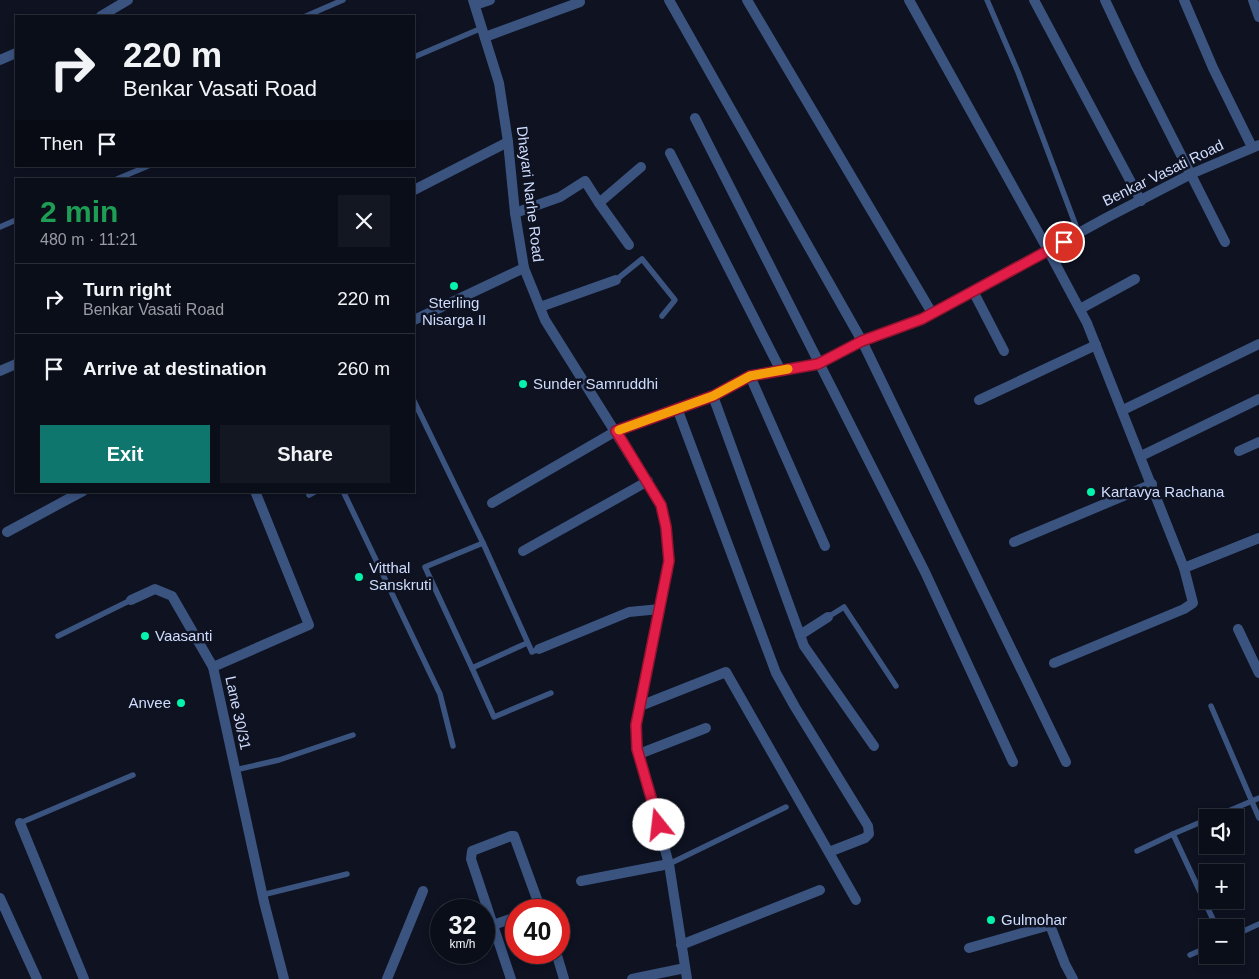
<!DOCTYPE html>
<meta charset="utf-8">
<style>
:root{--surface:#0a0e19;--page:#131722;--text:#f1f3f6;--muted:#999ca2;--line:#2a2e38;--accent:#0f766e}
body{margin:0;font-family:Arial,sans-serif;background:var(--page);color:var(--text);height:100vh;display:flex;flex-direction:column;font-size:19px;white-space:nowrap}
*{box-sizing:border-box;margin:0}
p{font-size:16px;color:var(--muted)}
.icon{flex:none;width:28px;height:28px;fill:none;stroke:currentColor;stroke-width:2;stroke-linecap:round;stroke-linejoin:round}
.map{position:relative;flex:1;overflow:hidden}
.details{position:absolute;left:15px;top:178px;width:400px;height:315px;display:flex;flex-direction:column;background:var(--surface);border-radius:0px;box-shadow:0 2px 8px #0003,0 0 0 1px var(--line)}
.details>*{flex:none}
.guide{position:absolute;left:15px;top:15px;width:400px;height:152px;border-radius:0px;box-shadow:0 2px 8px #0003,0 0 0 1px var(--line);background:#0a0e19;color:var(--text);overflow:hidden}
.controls{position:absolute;left:1199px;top:809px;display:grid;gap:10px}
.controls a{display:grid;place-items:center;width:45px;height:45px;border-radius:0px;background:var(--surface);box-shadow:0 2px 8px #0003,0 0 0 1px var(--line);font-size:25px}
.speed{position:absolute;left:430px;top:899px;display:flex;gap:10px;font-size:25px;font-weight:700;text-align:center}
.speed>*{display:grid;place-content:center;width:65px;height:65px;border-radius:50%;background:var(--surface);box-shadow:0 2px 8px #0003,0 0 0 1px var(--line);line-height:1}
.speed small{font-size:12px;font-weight:400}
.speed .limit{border:8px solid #d22;background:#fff;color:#111}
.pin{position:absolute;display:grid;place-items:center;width:42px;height:42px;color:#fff;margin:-21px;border:2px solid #fff;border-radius:50%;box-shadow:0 1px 5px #0007}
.me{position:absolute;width:55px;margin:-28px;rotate:344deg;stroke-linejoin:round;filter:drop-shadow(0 0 4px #0008)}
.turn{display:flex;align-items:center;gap:18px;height:105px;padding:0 25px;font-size:22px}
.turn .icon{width:65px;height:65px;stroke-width:2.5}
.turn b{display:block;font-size:35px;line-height:42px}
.then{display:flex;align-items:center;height:48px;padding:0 25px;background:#0003;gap:10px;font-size:19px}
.round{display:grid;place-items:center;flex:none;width:52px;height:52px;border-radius:0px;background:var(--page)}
.headline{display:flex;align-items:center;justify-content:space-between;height:85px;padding:0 25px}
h1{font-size:30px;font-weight:700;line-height:38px;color:#1e9e55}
.button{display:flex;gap:10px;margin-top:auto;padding:10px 25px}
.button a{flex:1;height:58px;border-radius:0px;background:var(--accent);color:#fff;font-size:20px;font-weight:700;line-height:58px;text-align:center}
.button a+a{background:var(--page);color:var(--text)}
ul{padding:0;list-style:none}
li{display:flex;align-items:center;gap:15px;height:70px;padding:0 25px;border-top:1px solid var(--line)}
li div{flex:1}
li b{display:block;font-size:19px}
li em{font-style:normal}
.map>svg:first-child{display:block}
</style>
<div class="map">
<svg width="1259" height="979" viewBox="0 0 1259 979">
<rect width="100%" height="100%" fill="#0e1221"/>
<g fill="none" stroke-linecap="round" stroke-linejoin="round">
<g stroke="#3a537f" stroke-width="5.5">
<polyline points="987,0 1018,72 1079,234"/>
<polyline points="306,16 343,0"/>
<polyline points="414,57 482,28"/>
<polyline points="117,179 148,166"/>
<polyline points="0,227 16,220"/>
<polyline points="616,280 642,259 675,300 662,316"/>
<polyline points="414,401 483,543"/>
<polyline points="343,491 440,694 453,746"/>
<polyline points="309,495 316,491"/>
<polyline points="828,617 844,607 896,686"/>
<polyline points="58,636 131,600"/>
<polyline points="527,643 472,668 425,567 483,543 532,652 539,649"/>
<polyline points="472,668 494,717 551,693"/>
<polyline points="1211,706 1259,818"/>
<polyline points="235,770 279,760 353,735"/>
<polyline points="1212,818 1259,798"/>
<polyline points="1208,819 1173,834 1217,928"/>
<polyline points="20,823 133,775"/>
<polyline points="1137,851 1173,834"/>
<polyline points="669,864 786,807"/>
<polyline points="262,895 347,874"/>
<polyline points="1235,935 1259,924"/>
<polyline points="1190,955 1208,947"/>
</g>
<g stroke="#3a537f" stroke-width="10">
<polyline points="669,0 862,341 1066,762"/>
<polyline points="747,0 932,313"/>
<polyline points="909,0 1048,250 1087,323 1184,568 1193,603 1184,609 1054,663"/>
<polyline points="1034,0 1141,201"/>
<polyline points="1105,0 1137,68 1225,242"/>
<polyline points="1184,0 1213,68 1252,147"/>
<polyline points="1253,0 1259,17"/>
<polyline points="475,5 490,0"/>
<polyline points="101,16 128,0"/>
<polyline points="485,37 580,2"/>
<polyline points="0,60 16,53"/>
<polyline points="695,118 925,572 1013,762"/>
<polyline points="670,153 781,371"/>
<polyline points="414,190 508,142"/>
<polyline points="599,203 629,245"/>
<polyline points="515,213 560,197 585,181 599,203 641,167"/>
<polyline points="973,291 1004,351"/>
<polyline points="540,307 616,280"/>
<polyline points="1080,309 1135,279"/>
<polyline points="414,320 524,268"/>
<polyline points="0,371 16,364"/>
<polyline points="750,376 825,546"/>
<polyline points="713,396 804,646 874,746"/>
<polyline points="979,400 1096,345"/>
<polyline points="677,408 776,673 795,707 868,826 869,834 865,838 829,852"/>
<polyline points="1123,410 1259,344"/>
<polyline points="1239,451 1259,442"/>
<polyline points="1141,456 1259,399"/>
<polyline points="255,491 309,625 213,667 264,902 284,979"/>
<polyline points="492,503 616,431"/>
<polyline points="7,532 83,491"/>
<polyline points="1014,542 1152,484"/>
<polyline points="523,551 648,481"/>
<polyline points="1184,568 1259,538"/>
<polyline points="131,600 155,589 172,596 213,667"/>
<polyline points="1238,629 1259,673"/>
<polyline points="800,635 828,617"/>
<polyline points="539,649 629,612 660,609"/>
<polyline points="640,706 726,672 856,900"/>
<polyline points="639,754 706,728"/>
<polyline points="20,823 84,979"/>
<polyline points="581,881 669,864"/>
<polyline points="0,898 37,979"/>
<polyline points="493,925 516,917"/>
<polyline points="681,945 820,890"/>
<polyline points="969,948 1050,925 1065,964 1073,979"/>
<polyline points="556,952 564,979"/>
<polyline points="387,979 423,891"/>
<polyline points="511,979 471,859 472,851 511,836 514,836 541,910"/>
<polyline points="632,979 685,968"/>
</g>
<g stroke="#3a537f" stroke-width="10">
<polyline points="473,0 499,83 508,142 515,213 524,268 545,320 661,505 666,527 669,561 636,725 637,749 669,864 687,979"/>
<polyline points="616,431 713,396 750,376 818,364 862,341 922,319 1106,218 1191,174 1259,145"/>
</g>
</g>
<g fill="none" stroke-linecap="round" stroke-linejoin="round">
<defs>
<polyline id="route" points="659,825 637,749 636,725 669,561 666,527 661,505 616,431 713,396 750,376 818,364 862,341 922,319 1064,242"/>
</defs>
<use href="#route" stroke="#92132f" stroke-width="12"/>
<use href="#route" stroke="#e11d48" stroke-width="9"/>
<polyline stroke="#f59e0b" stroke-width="9" points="619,430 713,396 750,376 788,369"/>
</g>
<g fill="#05f4ab" stroke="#0e1221" stroke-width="2">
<circle cx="454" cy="286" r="5"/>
<circle cx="523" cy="384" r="5"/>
<circle cx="1091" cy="492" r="5"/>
<circle cx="359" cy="577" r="5"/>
<circle cx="145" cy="636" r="5"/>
<circle cx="181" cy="703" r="5"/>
<circle cx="991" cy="920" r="5"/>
</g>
<g text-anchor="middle" stroke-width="5" stroke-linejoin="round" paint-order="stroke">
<g font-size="15" fill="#cfddfe" stroke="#0e1221">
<text transform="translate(1163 173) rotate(-26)" y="5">Benkar Vasati Road</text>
<text transform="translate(530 194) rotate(83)" y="5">Dhayari Narhe Road</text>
<text transform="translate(238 713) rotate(78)" y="5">Lane 30/31</text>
</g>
<g font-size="15" fill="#cfddfe" stroke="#0e1221" text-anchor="start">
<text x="454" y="308" text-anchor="middle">Sterling<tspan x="454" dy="17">Nisarga II</tspan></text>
<text x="533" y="389">Sunder Samruddhi</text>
<text x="1101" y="497">Kartavya Rachana</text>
<text x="369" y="573">Vitthal<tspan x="369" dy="17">Sanskruti</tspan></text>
<text x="155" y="641">Vaasanti</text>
<text x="171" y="708" text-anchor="end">Anvee</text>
<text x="1001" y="925">Gulmohar</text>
</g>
</g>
</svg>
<div class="controls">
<a><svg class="icon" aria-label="sound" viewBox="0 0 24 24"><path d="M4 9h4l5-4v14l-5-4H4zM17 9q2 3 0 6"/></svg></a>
<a>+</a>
<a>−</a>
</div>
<div class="speed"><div>32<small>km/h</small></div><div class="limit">40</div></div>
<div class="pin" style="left:1064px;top:242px;background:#d93025"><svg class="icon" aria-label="arrive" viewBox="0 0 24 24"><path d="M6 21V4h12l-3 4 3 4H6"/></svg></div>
<svg class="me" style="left:659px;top:825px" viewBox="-20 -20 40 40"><circle r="19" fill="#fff"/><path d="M0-13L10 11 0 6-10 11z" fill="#e11d48"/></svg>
<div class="guide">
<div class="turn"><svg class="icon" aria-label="right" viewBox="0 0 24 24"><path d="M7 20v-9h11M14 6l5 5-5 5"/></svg><div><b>220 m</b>Benkar Vasati Road</div></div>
<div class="then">Then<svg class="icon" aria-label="arrive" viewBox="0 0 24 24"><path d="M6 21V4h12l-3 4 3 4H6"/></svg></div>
</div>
<section class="details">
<div class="headline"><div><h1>2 min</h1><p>480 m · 11:21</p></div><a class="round"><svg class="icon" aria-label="close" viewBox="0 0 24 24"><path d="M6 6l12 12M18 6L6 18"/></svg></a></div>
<ul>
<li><svg class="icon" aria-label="right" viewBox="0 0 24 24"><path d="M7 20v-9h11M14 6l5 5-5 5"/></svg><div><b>Turn right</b><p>Benkar Vasati Road</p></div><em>220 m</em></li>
<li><svg class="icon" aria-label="arrive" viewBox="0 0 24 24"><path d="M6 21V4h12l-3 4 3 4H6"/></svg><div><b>Arrive at destination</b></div><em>260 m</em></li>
</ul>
<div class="button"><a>Exit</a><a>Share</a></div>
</section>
</div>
